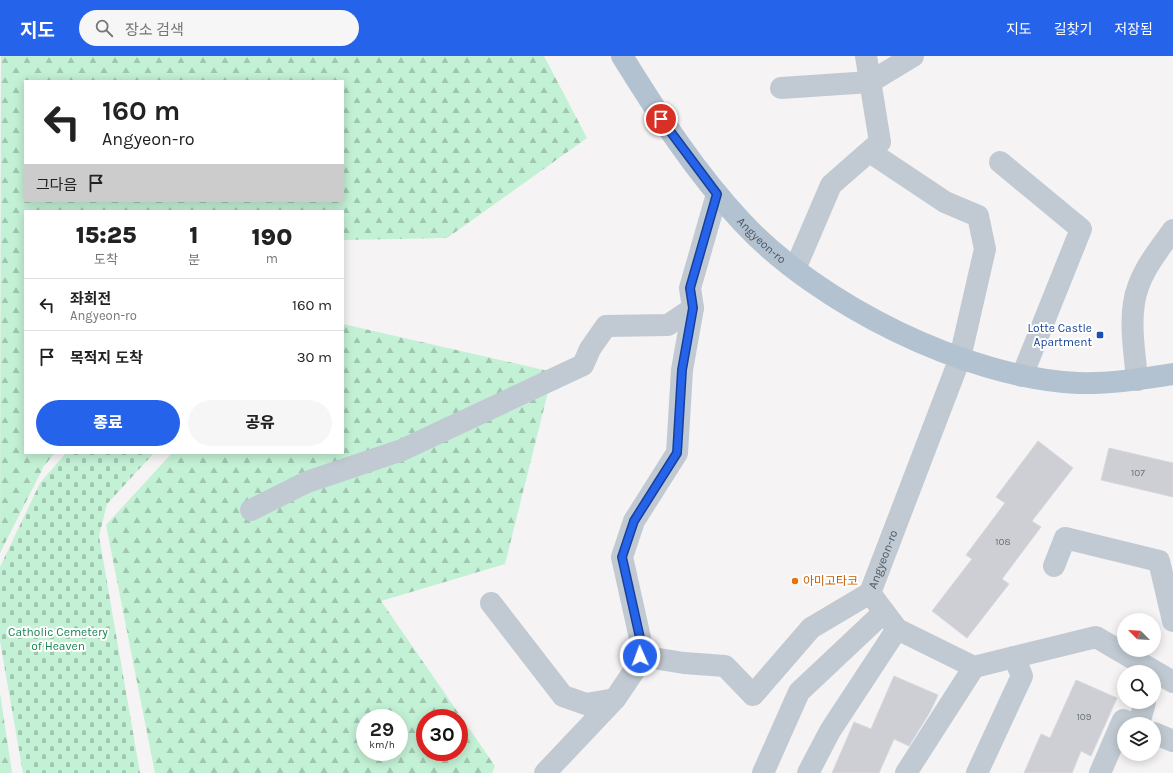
<!DOCTYPE html>
<html lang="ko">
<meta charset="utf-8">
<style>
:root{--surface:#fff;--page:#f6f6f6;--text:#222;--muted:#767676;--line:#e0e0e0;--accent:#2563eb}
body{margin:0;font-family:Karla,"Noto Sans KR",sans-serif;background:var(--page);color:var(--text);height:100vh;display:flex;flex-direction:column;font-size:15px;white-space:nowrap}
*{box-sizing:border-box;margin:0}
p{font-size:13px;color:var(--muted)}
.icon{flex:none;width:22px;height:22px;fill:none;stroke:currentColor;stroke-width:2;stroke-linecap:round;stroke-linejoin:round}
.map{position:relative;flex:1;overflow:hidden}
.panel{position:absolute;left:24px;top:154px;width:320px;height:244px;display:flex;flex-direction:column;background:var(--surface);border-radius:0px;box-shadow:0 2px 10px #0003}
.panel>*{flex:none}
.top-card{position:absolute;left:24px;top:24px;width:320px;height:122px;border-radius:0px;box-shadow:0 2px 10px #0003;background:#fff;color:var(--text);overflow:hidden}
.needle{width:26px;rotate:294deg}
.buttons{position:absolute;left:1117px;top:557px;display:grid;gap:8px}
.buttons a{display:grid;place-items:center;width:44px;height:44px;border-radius:50%;background:var(--surface);box-shadow:0 2px 10px #0003;font-size:20px}
.speed{position:absolute;left:356px;top:653px;display:flex;gap:8px;font-size:20px;font-weight:700;text-align:center}
.speed>*{display:grid;place-content:center;width:52px;height:52px;border-radius:50%;background:var(--surface);box-shadow:0 2px 10px #0003;line-height:1}
.speed small{font-size:10px;font-weight:400}
.speed .limit{border:6px solid #d22;background:#fff;color:#111}
.pin{position:absolute;display:grid;place-items:center;width:34px;height:34px;color:#fff;margin:-17px;border:2px solid #fff;border-radius:50%;box-shadow:0 1px 4px #0007}
.me{position:absolute;width:44px;margin:-22px;rotate:358deg;stroke-linejoin:round;filter:drop-shadow(0 0 3px #0008)}
.turn{display:flex;align-items:center;gap:14px;height:84px;padding:0 12px;font-size:18px}
.turn .icon{width:52px;height:52px;stroke-width:2.5}
.turn b{display:block;font-size:28px;line-height:34px}
.then{display:flex;align-items:center;height:38px;padding:0 12px;background:#0003;gap:8px;font-size:15px}
.eta{display:flex;justify-content:space-evenly;align-items:center;height:68px;text-align:center}
.eta b{font-size:24px;font-weight:800;line-height:28px}
.primary-button{display:flex;gap:8px;margin-top:auto;padding:8px 12px}
.primary-button a{flex:1;height:46px;border-radius:24px;background:var(--accent);color:#fff;font-size:16px;font-weight:800;line-height:46px;text-align:center}
.primary-button a+a{background:var(--page);color:var(--text)}
ul{padding:0;list-style:none}
li{display:flex;align-items:center;gap:12px;height:52px;padding:0 12px;border-top:1px solid var(--line)}
li div{flex:1}
li b{display:block;font-size:15px}
li em{font-style:normal}
header{display:flex;align-items:center;gap:24px;box-sizing:border-box;height:56px;padding:0 20px;background:var(--accent);color:#fff}
header strong{font-size:19px}
nav{display:flex;gap:22px;margin-inline-start:auto;font-size:14px}
.search{width:280px;height:36px;background:var(--page);display:flex;align-items:center;gap:10px;box-sizing:border-box;padding:0 14px;border-radius:22px;color:var(--muted);font-size:15px}
.map>svg:first-child{display:block}
</style>
<header>
<strong>지도</strong>
<div class="search"><svg class="icon" aria-label="search" viewBox="0 0 24 24"><circle cx="10" cy="10" r="6"/><path d="M15 15l6 6"/></svg>장소 검색</div>
<nav><a>지도</a><a>길찾기</a><a>저장됨</a></nav>
</header>
<div class="map">
<svg width="1173" height="717" viewBox="0 0 1173 717">
<defs>
<pattern id="forest-firs" width="22" height="20" patternUnits="userSpaceOnUse"><rect width="22" height="20" fill="#c3f1d5"/><path d="M5 1l3.5 6h-7zM16 11l3.5 6h-7z" fill="#a0c6b0"/></pattern>
<pattern id="cemetery-stones" width="16" height="16" patternUnits="userSpaceOnUse"><rect width="16" height="16" fill="#c3f1d5"/><path d="M2 7V4a2 2 0 0 1 4 0v3zM10 15v-3a2 2 0 0 1 4 0v3z" fill="#a0c6b0"/></pattern>
</defs>
<rect width="100%" height="100%" fill="#f5f3f3"/>
<g fill="url(#forest-firs)" fill-rule="evenodd">
<path d="M1 0H544L587 82 447 182 343 184V155H25V397H55L44 410 0 497ZM25 25H343V145H25Z"/>
<path d="M343 268 553 316 505 508 381 545 495 710 492 717H155L106 469 172 397H343ZM365 662H399V696H365ZM425 662H459V696H425Z"/>
<polygon points="0,637 12,717 0,717"/>
</g>
<polygon fill="url(#cemetery-stones)" points="66,397 154,397 107,448 99,480 140,717 23,717 0,585 0,511 40,427"/>
<g fill="#cdcfd5" stroke="#d7d9de">
<polygon points="1038,385 1073,412 1032,465 1041,471 1002,523 1009,528 967,582 932,555 972,503 966,499 1005,447 996,441"/>
<polygon points="1109,392 1173,407 1173,441 1101,424"/>
<polygon points="894,620 938,639 930,656 909,690 894,683 879,717 832,717 854,666 871,673"/>
<polygon points="1076,624 1117,642 1091,700 1081,695 1072,717 1024,717 1041,678 1050,682"/>
</g>
<g fill="none" stroke-linecap="round" stroke-linejoin="round">
<g stroke="#c1cad2" stroke-width="22">
<polyline points="781,32 870,26 913,0"/>
<polyline points="1000,106 1081,173 1022,320"/>
<polyline points="795,213 831,129 880,86 866,0"/>
<path d="M1137 324C1135 299 1130 272 1134 247 1138 219 1157 196 1173 174"/>
<polyline points="251,454 307,426 402,394 583,309 590,293 606,270 668,269 693,252"/>
<polyline points="1054,510 1065,482 1159,505 1173,565"/>
<polyline points="491,547 563,640 586,648 615,643"/>
<polyline points="884,556 897,573 974,611 1096,581 1173,626"/>
<polyline points="640,600 684,607 725,610 753,639 811,572 870,537"/>
<polyline points="1139,668 1145,646"/>
<polyline points="1154,677 1173,685"/>
<polyline points="545,717 615,643 638,609 642,591 622,501 634,465 677,397 682,314 693,252 690,232 717,138"/>
<path id="s1" d="M763 717 799 636 884 556 870 537 960 302 985 193 978 160 945 146 870 96"/>
<polyline points="808,717 830,675 897,573"/>
<polyline points="906,717 974,611"/>
<polyline points="977,717 1022,620 1014,601"/>
<polyline points="1100,717 1123,664 1134,668"/>
</g>
<path stroke="#b3c2d1" stroke-width="22" id="s2" d="M622 0C658 58 695 116 742 166 818 248 966 322 1078 327 1110 328 1141 323 1173 318"/>
</g>
<g fill="none" stroke-linecap="round" stroke-linejoin="round">
<defs>
<polyline id="route" points="640,600 642,591 622,501 634,465 677,397 682,314 693,252 690,232 717,138 661,63"/>
</defs>
<use href="#route" stroke="#184099" stroke-width="10"/>
<use href="#route" stroke="#2563eb" stroke-width="7"/>
</g>
<rect fill="#1a4fb4" stroke="#fff" stroke-width="1.5" x="1096" y="275" width="8" height="8" rx="2"/>
<circle fill="#e8710a" stroke="#fff" stroke-width="1.5" cx="795" cy="525" r="4"/>
<g text-anchor="middle" stroke-width="4" stroke-linejoin="round" paint-order="stroke">
<g font-size="10" fill="#6b747e">
<text x="1138" y="420">107</text>
<text x="1003" y="489">108</text>
<text x="1084" y="664">109</text>
</g>
<g font-size="12" fill="#4a5661" stroke="#fff">
<text dy="4" stroke="none"><textPath href="#s2" startOffset="232">Angyeon-ro</textPath></text>
<text dy="4" stroke="none"><textPath href="#s1" startOffset="265">Angyeon-ro</textPath></text>
</g>
<g font-size="12" fill="#164399" stroke="#fff" text-anchor="end">
<text x="1092" y="276">Lotte Castle<tspan x="1092" dy="14">Apartment</tspan></text>
</g>
<g font-size="12" fill="#c56008" stroke="#fff" text-anchor="start">
<text x="803" y="529">아미고타코</text>
</g>
<g font-size="12" fill="#17864f" stroke="#fff">
<text x="58" y="580">Catholic Cemetery<tspan x="58" dy="14">of Heaven</tspan></text>
</g>
</g>
</svg>
<div class="buttons">
<a><svg class="needle" viewBox="-14 -14 28 28"><path d="M0-13l5 13h-10z" fill="#e53935"/><path d="M0 13l5-13h-10z" fill="#767676"/></svg></a>
<a><svg class="icon" aria-label="search" viewBox="0 0 24 24"><circle cx="10" cy="10" r="6"/><path d="M15 15l6 6"/></svg></a>
<a><svg class="icon" aria-label="layers" viewBox="0 0 24 24"><path d="M12 4l9 5-9 5-9-5zM3 14l9 5 9-5"/></svg></a>
</div>
<div class="speed"><div>29<small>km/h</small></div><div class="limit">30</div></div>
<div class="pin" style="left:661px;top:63px;background:#d93025"><svg class="icon" aria-label="arrive" viewBox="0 0 24 24"><path d="M6 21V4h12l-3 4 3 4H6"/></svg></div>
<svg class="me" style="left:640px;top:600px" viewBox="-20 -20 40 40"><circle r="17" fill="#2563eb" stroke="#fff" stroke-width="3"/><path d="M0-11L8 9 0 5-8 9z" fill="#fff"/></svg>
<div class="top-card">
<div class="turn"><svg class="icon" aria-label="left" viewBox="0 0 24 24"><path d="M17 20v-9H6M10 6l-5 5 5 5"/></svg><div><b>160 m</b>Angyeon-ro</div></div>
<div class="then">그다음<svg class="icon" aria-label="arrive" viewBox="0 0 24 24"><path d="M6 21V4h12l-3 4 3 4H6"/></svg></div>
</div>
<section class="panel">
<div class="eta">
<div><b>15:25</b><p>도착</p></div>
<div><b>1</b><p>분</p></div>
<div><b>190</b><p>m</p></div>
</div>
<ul>
<li><svg class="icon" aria-label="left" viewBox="0 0 24 24"><path d="M17 20v-9H6M10 6l-5 5 5 5"/></svg><div><b>좌회전</b><p>Angyeon-ro</p></div><em>160 m</em></li>
<li><svg class="icon" aria-label="arrive" viewBox="0 0 24 24"><path d="M6 21V4h12l-3 4 3 4H6"/></svg><div><b>목적지 도착</b></div><em>30 m</em></li>
</ul>
<div class="primary-button"><a>종료</a><a>공유</a></div>
</section>
</div>
